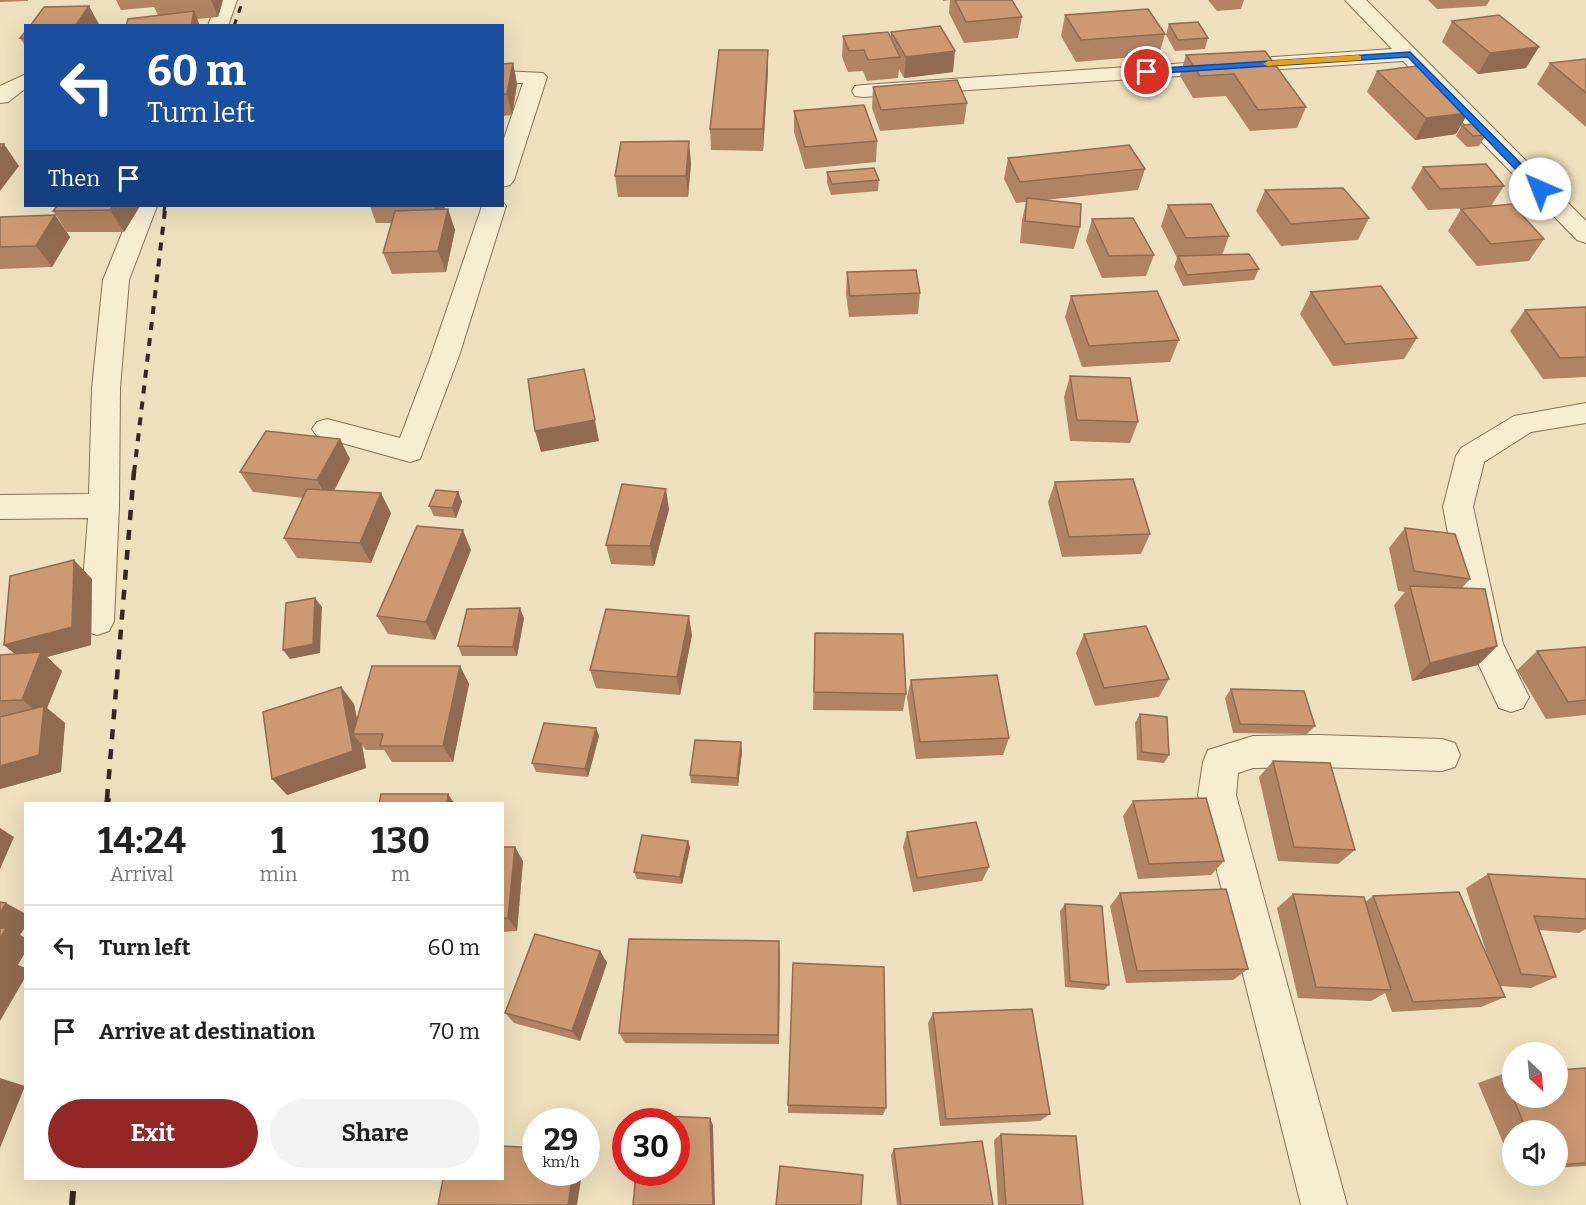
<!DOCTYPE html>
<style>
:root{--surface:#fff;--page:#f2f2f2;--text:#222;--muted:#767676;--line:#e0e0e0;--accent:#952626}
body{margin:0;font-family:Bitter,serif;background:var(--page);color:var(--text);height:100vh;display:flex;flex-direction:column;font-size:22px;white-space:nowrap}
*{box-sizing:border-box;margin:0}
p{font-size:20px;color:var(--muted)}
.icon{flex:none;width:33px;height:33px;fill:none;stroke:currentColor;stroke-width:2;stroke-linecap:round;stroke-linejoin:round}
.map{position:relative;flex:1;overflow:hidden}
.sheet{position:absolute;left:24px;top:802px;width:480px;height:378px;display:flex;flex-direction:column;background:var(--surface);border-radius:0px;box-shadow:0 6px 24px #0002}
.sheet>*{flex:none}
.top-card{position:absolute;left:24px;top:24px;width:480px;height:183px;border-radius:0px;box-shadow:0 6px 24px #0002;background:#1a4fa0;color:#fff;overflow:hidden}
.needle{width:39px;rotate:154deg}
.controls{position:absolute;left:1502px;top:1042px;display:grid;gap:12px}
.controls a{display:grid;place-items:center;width:66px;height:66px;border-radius:50%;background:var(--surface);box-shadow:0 6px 24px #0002;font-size:30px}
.speed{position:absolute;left:522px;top:1108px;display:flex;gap:12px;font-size:30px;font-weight:700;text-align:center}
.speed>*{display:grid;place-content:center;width:78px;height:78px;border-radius:50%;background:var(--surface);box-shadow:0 6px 24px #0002;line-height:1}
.speed small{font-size:15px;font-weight:400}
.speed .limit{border:9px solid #d22;background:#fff;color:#111}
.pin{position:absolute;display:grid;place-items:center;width:51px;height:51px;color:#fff;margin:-26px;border:3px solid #fff;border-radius:50%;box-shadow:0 2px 6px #0007}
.me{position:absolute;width:66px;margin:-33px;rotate:316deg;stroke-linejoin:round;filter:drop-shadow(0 0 4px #0008)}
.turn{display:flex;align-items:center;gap:21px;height:126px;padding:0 24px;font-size:27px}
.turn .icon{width:78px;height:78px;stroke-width:2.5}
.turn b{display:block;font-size:42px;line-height:51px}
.then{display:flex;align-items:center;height:57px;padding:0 24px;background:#0003;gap:12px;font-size:22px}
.eta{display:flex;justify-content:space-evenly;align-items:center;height:102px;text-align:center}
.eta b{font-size:36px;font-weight:700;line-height:42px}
.button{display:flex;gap:12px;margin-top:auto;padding:12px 24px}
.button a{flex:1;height:69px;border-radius:36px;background:var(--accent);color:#fff;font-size:24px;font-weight:700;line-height:69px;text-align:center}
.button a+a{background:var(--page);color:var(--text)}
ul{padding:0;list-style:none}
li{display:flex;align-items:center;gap:18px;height:84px;padding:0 24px;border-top:2px solid var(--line)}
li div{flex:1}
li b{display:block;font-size:22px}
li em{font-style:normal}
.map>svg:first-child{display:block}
</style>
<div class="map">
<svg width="1586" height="1205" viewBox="0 0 1586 1205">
<rect width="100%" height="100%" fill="#eee0bd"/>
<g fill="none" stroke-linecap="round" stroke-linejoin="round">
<defs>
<g id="minor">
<polygon points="217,0 237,0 228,26 208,26"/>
<polygon points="1345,0 1366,0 1586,221 1586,243 1577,240 1403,61 863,97 855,96 852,91 855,86 863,85 1392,49"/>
<polygon points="502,71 543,73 547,77 514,180 510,185 502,187 502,144 523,83 502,83"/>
<polygon points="26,74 26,88 8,102 0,103 0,86"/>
<polygon points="502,201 506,206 459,356 420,459 410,462 317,436 312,429 317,422 327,419 400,438 431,356 482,206 502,206"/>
<polygon points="133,206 157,206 129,280 120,388 119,506 114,621 109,631 97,635 85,631 80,621 88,518 0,519 0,495 89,494 92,388 103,280"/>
<polygon points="1586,403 1586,423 1531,432 1484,462 1473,507 1503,644 1529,697 1523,708 1511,712 1499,708 1469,644 1443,507 1456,456 1461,448 1514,416"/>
<polygon points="1319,735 1442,739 1455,743 1460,755 1455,767 1442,771 1319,767 1253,768 1238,773 1236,795 1347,1205 1301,1205 1198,795 1203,762 1208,750 1253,736"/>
</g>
</defs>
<use href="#minor" stroke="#867056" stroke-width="2"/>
<use href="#minor" fill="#f9edd0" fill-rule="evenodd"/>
<g stroke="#35281b" stroke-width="3" stroke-dasharray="7 7" stroke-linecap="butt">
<polyline points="234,26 243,0"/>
<polyline points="164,211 165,206"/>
</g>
<polyline stroke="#35281b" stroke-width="4" stroke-dasharray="8 8" stroke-linecap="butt" points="134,473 165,210"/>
<polyline stroke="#35281b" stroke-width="4.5" stroke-dasharray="10 10" stroke-linecap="butt" points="107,799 134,471"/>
<g stroke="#35281b" stroke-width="6" stroke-dasharray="14 14" stroke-linecap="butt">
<polyline points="107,804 108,798"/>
<polyline points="72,1205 74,1179"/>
</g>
</g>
<g fill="#b08462">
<polygon points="0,0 28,0 28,1 0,2"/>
<polygon points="116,0 223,0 218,17 197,19 200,26 158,15 154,7 121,10"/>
<polygon points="943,0 1012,0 1022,17 1018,38 964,43 949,13 950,0 943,1"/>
<polygon points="1208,0 1244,0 1241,9 1217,11"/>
<polygon points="1428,0 1490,0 1486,6 1437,9"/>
<polygon points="1065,15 1165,34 1159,55 1076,62 1061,36"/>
<polygon points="1452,21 1526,68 1478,74 1442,42"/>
<polygon points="1169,24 1208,38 1205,49 1175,51 1166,35"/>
<polygon points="26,31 26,47 20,38"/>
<polygon points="891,32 953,72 904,78 899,69 898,78 867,81 863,71 848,72 842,57 843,36 891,37"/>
<polygon points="768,50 768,71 763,151 711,150 710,129"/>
<polygon points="1265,51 1306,107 1297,128 1250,131 1226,96 1193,98 1180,76 1186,55"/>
<polygon points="1586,59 1586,127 1537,84 1550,63"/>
<polygon points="513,63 517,84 512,115 502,116 502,64"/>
<polygon points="1377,71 1468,113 1456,134 1415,140 1367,92"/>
<polygon points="873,87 967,103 964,124 880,131 872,108"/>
<polygon points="794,111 877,141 876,162 805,169 794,132"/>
<polygon points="1462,125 1486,135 1479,146 1467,147 1456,136"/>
<polygon points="1008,158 1145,169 1138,190 1045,200 1080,227 1074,249 1020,243 1022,220 1026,202 1016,203 1004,179"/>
<polygon points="691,163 688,197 618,197 615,176"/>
<polygon points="1423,167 1504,186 1491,206 1544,239 1529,261 1477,266 1448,231 1461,209 1467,208 1428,210 1411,188"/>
<polygon points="827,172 879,180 878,191 831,195 827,183"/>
<polygon points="1265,190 1369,218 1358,240 1281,246 1256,211"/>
<polygon points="1168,205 1229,236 1222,255 1259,269 1254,280 1183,286 1174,267 1177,258 1161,226"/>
<polygon points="57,206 140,206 124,232 67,232 53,211"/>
<polygon points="370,206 445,206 444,209 448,209 455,230 446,272 392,274 383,253 392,223 376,223"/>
<polygon points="55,215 70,237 52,267 0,269 0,217"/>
<polygon points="1092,219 1154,255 1146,276 1102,278 1086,241"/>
<polygon points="847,272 920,293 918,314 849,317 846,294"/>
<polygon points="1311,292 1417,338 1404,359 1333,366 1300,314"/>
<polygon points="1071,296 1179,340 1170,362 1082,367 1065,317"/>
<polygon points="1586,307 1586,377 1543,379 1510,331 1525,310"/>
<polygon points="1070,376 1138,422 1130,443 1070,441 1064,397"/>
<polygon points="350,459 334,490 391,513 371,563 297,558 284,538 303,498 253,492 240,472"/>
<polygon points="1055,482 1150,534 1141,554 1062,557 1048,502"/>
<polygon points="458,492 462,502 456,518 434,516 429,506"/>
<polygon points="669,509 654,566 611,564 606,545"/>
<polygon points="1405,528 1470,579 1462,588 1497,646 1478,665 1412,681 1394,605 1405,592 1398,591 1389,548"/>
<polygon points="471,550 435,640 388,634 377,616"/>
<polygon points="92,579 91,645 47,657 62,671 47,708 65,723 61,772 0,789 0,655 15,654 4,645"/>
<polygon points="524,618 517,656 462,656 458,646"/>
<polygon points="815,633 906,694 903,711 813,710"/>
<polygon points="1084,634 1169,679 1159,697 1095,706 1076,653"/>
<polygon points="692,635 680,695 596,688 590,670"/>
<polygon points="1586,647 1586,715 1546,719 1517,670 1537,651"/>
<polygon points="460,666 469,684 453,762 392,762 384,750 366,750 362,745 366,768 287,795 341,687 354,704 357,720"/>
<polygon points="911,680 1009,738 1003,755 916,759 907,697"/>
<polygon points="1231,689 1315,726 1307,734 1233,733 1225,698"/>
<polygon points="1140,714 1169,755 1164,763 1137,760 1135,723"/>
<polygon points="596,728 599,736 588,777 536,772 532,763"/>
<polygon points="741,742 742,751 738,786 691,783 690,775"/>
<polygon points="1273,761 1355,850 1338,864 1278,861 1259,777"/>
<polygon points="1133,801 1224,861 1211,875 1138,879 1123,816"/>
<polygon points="907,832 989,867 982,881 913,892 903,847"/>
<polygon points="688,841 690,848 682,884 637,879 634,872"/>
<polygon points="502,847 523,861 517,931 502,932"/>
<polygon points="1488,874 1586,879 1586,929 1579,933 1539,930 1556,977 1531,988 1500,986 1505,997 1481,1007 1392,1012 1385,993 1371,1001 1298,998 1277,908 1293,894 1365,902 1373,896 1489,961 1466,888"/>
<polygon points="1120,893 1248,969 1233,980 1126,983 1110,906"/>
<polygon points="1065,904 1109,985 1104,990 1065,987 1060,911"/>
<polygon points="600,951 607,963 580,1041 514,1023 505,1013"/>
<polygon points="780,953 779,1044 625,1043 619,1033"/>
<polygon points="933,1013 1050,1114 1040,1121 940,1126 928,1023"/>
<polygon points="1586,1068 1586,1166 1557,1168 1557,1131 1512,1131 1512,1164 1478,1083 1503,1074 1512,1073 1512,1098 1557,1098"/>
<polygon points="788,1105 886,1108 883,1115 788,1113"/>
<polygon points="1001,1134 1083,1205 998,1205 994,1140"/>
<polygon points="894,1149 993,1205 897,1205 891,1155"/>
</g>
<g fill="#906b50">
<polygon points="211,0 223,0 218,17"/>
<polygon points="89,6 100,26 75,26"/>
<polygon points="194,11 200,26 191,26"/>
<polygon points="1539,47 1526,68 1478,74 1490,53"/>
<polygon points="768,50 768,71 763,151 763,129"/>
<polygon points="955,51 953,72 904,78 906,57"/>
<polygon points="513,63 517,84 512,115 507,94"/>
<polygon points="1468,113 1456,134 1415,140 1426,118"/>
<polygon points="689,141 691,163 688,197 686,176"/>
<polygon points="4,144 19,166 0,191 0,150"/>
<polygon points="113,206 140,206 124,232 110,210"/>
<polygon points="434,206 445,206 440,223"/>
<polygon points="448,209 455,230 446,272 438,251"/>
<polygon points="55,215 70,237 52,267 36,246"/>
<polygon points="589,390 599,441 541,452 535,431"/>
<polygon points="340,439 350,459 329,501 317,480"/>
<polygon points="666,489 669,509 654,566 650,546"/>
<polygon points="458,492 462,502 456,518 452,508"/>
<polygon points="381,493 391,513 371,563 360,543"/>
<polygon points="463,530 471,550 435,640 426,622"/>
<polygon points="74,560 92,579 91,645 47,657 62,671 47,708 65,723 61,772 0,789 0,766 43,716 22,700 26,663 4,645"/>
<polygon points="315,598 322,607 320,653 290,659 283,650"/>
<polygon points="520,608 524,618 517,656 513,647"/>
<polygon points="689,616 692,635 680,695 677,677"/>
<polygon points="1497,646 1478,665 1412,681 1430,663"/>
<polygon points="460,666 469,684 453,762 443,746"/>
<polygon points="341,687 354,704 360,734 353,734 362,745 366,768 287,795 272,779"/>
<polygon points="596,728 599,736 588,777 585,769"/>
<polygon points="741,742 742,751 738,786 737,778"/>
<polygon points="448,794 455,804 447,804"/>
<polygon points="0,828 14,837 0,869"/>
<polygon points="688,841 690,848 682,884 680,877"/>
<polygon points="515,847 523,861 517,931 508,918"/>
<polygon points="6,903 26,914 26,926 20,935 26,938 26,951 18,965 26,968 26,976 0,1021 0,913"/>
<polygon points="779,941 780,953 779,1044 778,1035"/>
<polygon points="600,951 607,963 580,1041 572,1031"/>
<polygon points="0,1078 25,1086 0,1148"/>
<polygon points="710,1118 713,1125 715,1205 713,1205"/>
<polygon points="573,1173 582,1173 577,1205 568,1205"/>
</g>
<g fill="#cd9972" stroke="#906b50" stroke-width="1.5">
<polygon points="955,0 1012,0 1022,17 966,22"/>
<polygon points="89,6 75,26 30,26 44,7"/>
<polygon points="1148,9 1165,34 1081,40 1065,15"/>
<polygon points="194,11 191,26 126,26 128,19"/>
<polygon points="1499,15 1539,47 1490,53 1452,21"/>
<polygon points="1198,22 1208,38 1178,40 1169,24"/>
<polygon points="940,26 955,51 906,57 891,32"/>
<polygon points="26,31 26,38 20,38"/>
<polygon points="888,32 900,57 868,60 864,50 849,51 843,36"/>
<polygon points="719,50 768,50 763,129 710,129"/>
<polygon points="1265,51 1306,107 1258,110 1234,74 1200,76 1186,55"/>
<polygon points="1586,59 1586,93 1550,63"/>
<polygon points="513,63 507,94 502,94 502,64"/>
<polygon points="1417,66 1468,113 1426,118 1377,71"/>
<polygon points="957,80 967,103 881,110 873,87"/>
<polygon points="864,105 877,141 805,147 794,111"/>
<polygon points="1475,124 1486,135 1473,136 1462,125"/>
<polygon points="689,141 686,176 615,176 621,142"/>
<polygon points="0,144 4,144 0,150"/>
<polygon points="1129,145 1145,169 1020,182 1008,158"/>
<polygon points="1486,164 1504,186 1440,189 1423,167"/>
<polygon points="874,168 879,180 832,184 827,172"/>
<polygon points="1343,188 1369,218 1291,224 1265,190"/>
<polygon points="1027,198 1081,204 1080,227 1025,221"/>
<polygon points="1211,204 1229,236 1186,238 1168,205"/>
<polygon points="1512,204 1544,239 1491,244 1461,209"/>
<polygon points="57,206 113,206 110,210 53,211"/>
<polygon points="448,209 438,251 383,253 395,211"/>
<polygon points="55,215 36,246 0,247 0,217"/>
<polygon points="1133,218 1154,255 1109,256 1092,219"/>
<polygon points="1249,254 1259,269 1187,275 1178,256"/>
<polygon points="916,270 920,293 850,296 847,272"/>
<polygon points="1381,286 1417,338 1345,344 1311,292"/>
<polygon points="1157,291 1179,340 1089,346 1071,296"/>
<polygon points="1586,307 1586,357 1560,358 1525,310"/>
<polygon points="584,369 595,420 535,431 528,379"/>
<polygon points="1070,376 1130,378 1138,422 1077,420"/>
<polygon points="266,431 340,439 317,480 240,472"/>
<polygon points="1133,479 1150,534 1069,537 1055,482"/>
<polygon points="622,484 666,489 650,546 606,545"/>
<polygon points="307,489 381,493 360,543 284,538"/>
<polygon points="436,490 458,492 452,508 429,506"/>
<polygon points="417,526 463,530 426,622 377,616"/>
<polygon points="1405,528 1455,534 1470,579 1414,571"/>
<polygon points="74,560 72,627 4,645 10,576"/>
<polygon points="1410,586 1485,589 1497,646 1430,663"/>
<polygon points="315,598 313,644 283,650 286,603"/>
<polygon points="520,608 513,647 458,646 467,609"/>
<polygon points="606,609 689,616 677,677 590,670"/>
<polygon points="1146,626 1169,679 1104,688 1084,634"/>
<polygon points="815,633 903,634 906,694 814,692"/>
<polygon points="1586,647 1586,700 1568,702 1537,651"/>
<polygon points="41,652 22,700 0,701 0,655"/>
<polygon points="372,666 460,666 443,746 380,746 383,734 353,734"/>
<polygon points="997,675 1009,738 920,742 911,680"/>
<polygon points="341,687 353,751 272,779 263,712"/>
<polygon points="1231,689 1304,691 1315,726 1240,724"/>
<polygon points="44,706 39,755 0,766 0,717"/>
<polygon points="1140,714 1167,717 1169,755 1142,752"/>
<polygon points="544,723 596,728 585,769 532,763"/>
<polygon points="695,740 741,742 737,778 690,775"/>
<polygon points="1273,761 1330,763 1355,850 1294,847"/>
<polygon points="381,794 448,794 447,804 379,804"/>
<polygon points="1206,798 1224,861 1149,864 1133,801"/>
<polygon points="976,822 989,867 917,878 907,832"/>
<polygon points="642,835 688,841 680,877 634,872"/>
<polygon points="502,847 515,847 508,918 502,918"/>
<polygon points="1488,874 1586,879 1586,919 1534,916 1556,977 1521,974"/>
<polygon points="1226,889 1248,969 1137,971 1120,893"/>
<polygon points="1459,892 1505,997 1413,1002 1373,896"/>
<polygon points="1293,894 1364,897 1391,990 1316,987"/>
<polygon points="0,902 6,903 0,913"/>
<polygon points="1065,904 1102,906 1109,985 1070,981"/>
<polygon points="0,928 6,928 0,939"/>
<polygon points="535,934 600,951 572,1031 505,1013"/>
<polygon points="629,939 779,941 778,1035 619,1033"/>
<polygon points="793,963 884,967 886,1108 788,1105"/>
<polygon points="1032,1009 1050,1114 946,1119 933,1013"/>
<polygon points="1586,1068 1586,1163 1557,1165 1557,1131 1527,1131 1513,1098 1557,1098 1557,1070"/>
<polygon points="1512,1073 1512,1095 1503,1074"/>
<polygon points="641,1115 710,1118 713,1205 633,1205 636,1173 676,1173 676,1122 640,1122"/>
<polygon points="1001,1134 1076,1136 1083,1205 1006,1205"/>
<polygon points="982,1141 993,1205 901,1205 894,1149"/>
<polygon points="502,1146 536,1148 536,1173 573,1173 568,1205 438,1205 443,1179 502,1179"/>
<polygon points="780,1166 863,1175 861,1205 776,1205"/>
</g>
<polygon fill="#1a73e8" stroke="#114b97" stroke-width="1.5" points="1410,52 1544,187 1544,192 1537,192 1408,57 1147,74 1142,72 1147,69"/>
<polygon fill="#f59e0b" points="1358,55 1361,56 1361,60 1268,66 1263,64 1268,61"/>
</svg>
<div class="controls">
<a><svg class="needle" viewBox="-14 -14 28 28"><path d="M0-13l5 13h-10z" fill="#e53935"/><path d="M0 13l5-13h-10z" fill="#767676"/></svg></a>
<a><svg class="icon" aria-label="sound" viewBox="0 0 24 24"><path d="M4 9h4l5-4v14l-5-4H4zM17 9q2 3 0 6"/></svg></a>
</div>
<div class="speed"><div>29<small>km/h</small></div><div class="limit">30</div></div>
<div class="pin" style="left:1147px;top:72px;background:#d93025"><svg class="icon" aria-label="arrive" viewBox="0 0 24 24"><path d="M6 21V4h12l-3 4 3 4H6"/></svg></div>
<svg class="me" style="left:1540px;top:189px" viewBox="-20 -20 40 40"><circle r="19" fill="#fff"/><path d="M0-13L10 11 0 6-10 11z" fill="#1a73e8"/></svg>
<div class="top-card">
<div class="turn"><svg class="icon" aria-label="left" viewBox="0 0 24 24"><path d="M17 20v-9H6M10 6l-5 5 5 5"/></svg><div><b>60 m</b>Turn left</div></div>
<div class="then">Then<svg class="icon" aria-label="arrive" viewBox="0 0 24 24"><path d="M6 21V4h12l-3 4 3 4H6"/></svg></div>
</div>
<section class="sheet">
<div class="eta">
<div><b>14:24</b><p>Arrival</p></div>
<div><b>1</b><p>min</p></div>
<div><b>130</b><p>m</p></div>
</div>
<ul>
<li><svg class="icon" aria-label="left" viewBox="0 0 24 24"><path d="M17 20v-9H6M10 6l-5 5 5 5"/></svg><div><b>Turn left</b></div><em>60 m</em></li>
<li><svg class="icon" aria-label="arrive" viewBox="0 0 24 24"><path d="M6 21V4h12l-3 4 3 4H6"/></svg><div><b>Arrive at destination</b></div><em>70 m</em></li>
</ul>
<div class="button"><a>Exit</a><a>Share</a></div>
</section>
</div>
